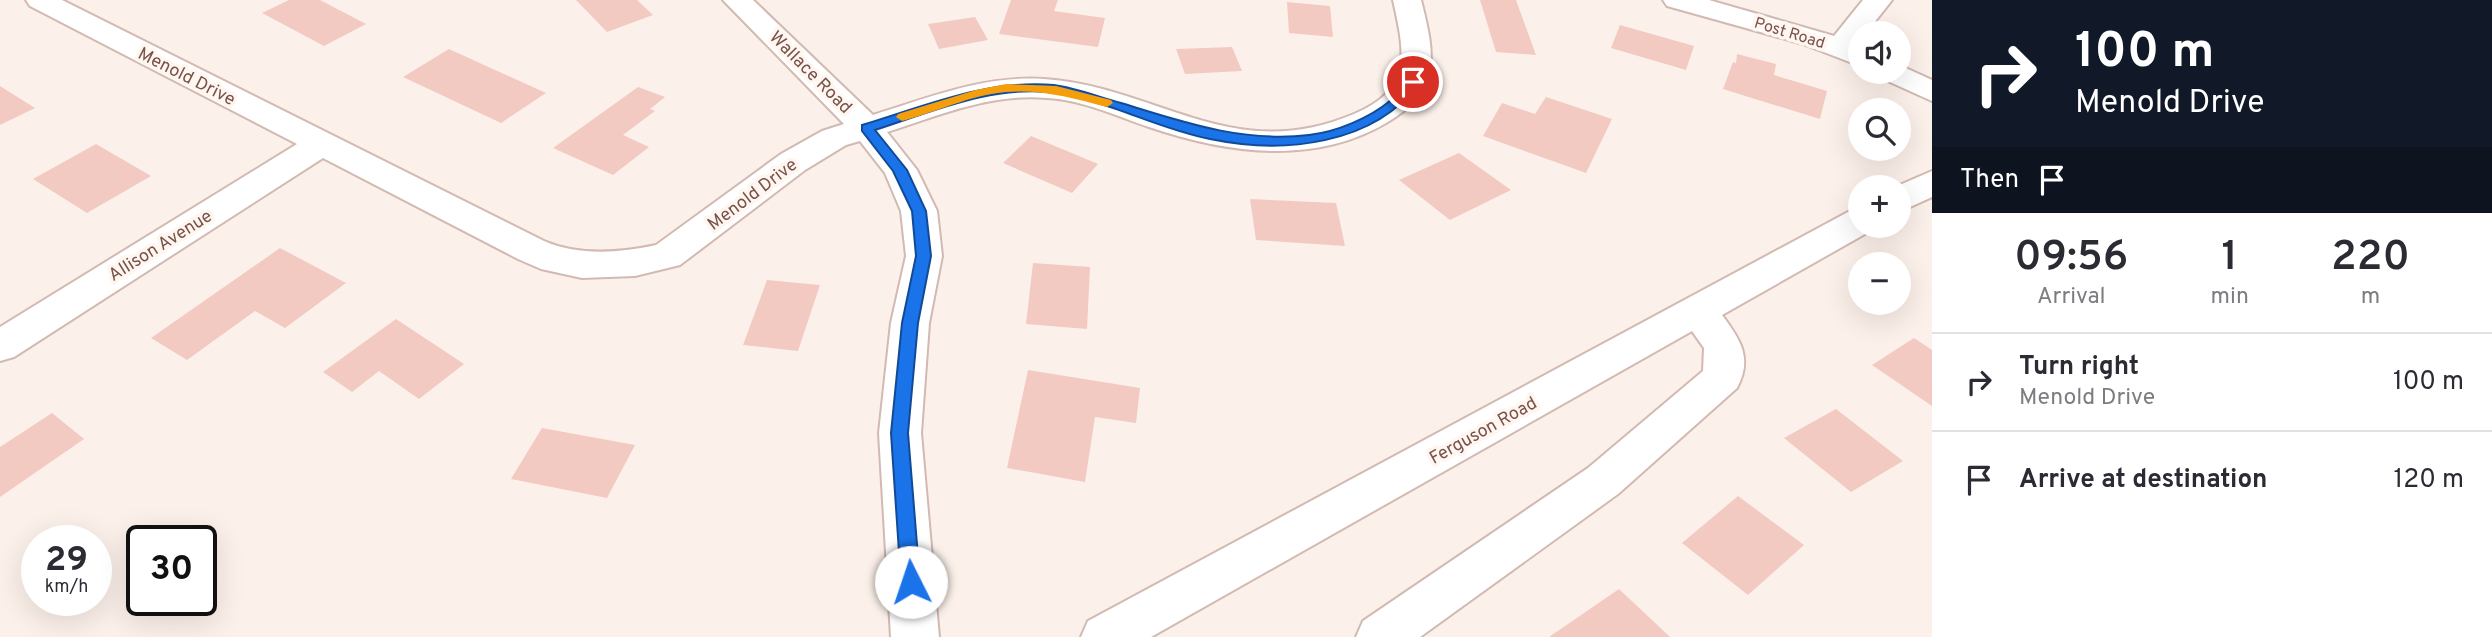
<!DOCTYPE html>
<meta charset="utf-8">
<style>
:root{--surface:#fff;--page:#f2f2f3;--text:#2b2b33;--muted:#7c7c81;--line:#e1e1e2}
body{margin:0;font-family:Overpass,sans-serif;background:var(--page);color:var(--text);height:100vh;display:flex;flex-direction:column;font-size:26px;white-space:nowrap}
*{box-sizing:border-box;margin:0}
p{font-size:23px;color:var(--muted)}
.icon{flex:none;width:38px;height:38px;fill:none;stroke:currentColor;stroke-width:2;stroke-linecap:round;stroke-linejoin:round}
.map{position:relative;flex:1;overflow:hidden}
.panel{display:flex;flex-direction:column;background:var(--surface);width:560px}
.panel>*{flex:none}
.guide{background:#111827;color:#fff;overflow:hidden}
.fabs{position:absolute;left:1848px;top:21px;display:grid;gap:14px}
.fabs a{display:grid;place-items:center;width:63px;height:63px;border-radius:50%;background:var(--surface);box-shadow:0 7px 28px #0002;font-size:35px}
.speed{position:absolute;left:21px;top:525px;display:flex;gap:14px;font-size:35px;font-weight:700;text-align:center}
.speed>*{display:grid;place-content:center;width:91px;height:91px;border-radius:50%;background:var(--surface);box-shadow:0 7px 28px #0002;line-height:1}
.speed small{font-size:18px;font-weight:400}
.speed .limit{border:4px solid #111;border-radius:10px;background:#fff;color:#111}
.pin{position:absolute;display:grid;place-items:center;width:60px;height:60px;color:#fff;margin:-30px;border:4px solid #fff;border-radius:50%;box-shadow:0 2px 7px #0007}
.me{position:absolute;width:77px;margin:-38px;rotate:356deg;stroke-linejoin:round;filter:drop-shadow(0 0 5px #0008)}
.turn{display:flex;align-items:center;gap:24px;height:147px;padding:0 28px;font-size:32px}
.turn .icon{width:91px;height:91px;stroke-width:2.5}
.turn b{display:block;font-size:49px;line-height:60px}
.then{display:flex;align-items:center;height:66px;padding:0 28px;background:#0003;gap:14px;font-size:26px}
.eta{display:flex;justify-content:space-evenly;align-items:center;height:119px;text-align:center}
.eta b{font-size:42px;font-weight:600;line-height:49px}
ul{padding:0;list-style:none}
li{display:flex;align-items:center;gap:21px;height:98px;padding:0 28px;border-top:2px solid var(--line)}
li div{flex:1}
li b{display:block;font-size:26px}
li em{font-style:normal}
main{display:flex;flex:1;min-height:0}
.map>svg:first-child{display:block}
</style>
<main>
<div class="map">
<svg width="1932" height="637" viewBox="0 0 1932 637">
<rect width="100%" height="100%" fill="#fcf1ea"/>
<g fill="#f2cac1">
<polygon points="289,0 320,0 366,24 324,46 262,13"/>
<polygon points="576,0 637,0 653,15 607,32"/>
<polygon points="1011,0 1058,0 1054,11 1105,18 1098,47 999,34"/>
<polygon points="1480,0 1516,0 1536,55 1496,52"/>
<polygon points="1287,2 1330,6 1333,37 1289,33"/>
<polygon points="975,17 988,40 939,49 928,24"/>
<polygon points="1620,25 1694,46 1686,70 1611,48"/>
<polygon points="1232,47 1242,71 1185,74 1176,49"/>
<polygon points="449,49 546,93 501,123 403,77"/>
<polygon points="1737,54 1776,64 1774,75 1827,91 1820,119 1723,89 1733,62 1736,63"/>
<polygon points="0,86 35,108 0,125"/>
<polygon points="638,87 665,97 650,109 655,111 623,135 649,147 613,175 553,148"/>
<polygon points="1546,97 1612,119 1586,173 1483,136 1502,103 1535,114"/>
<polygon points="1031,136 1098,164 1072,193 1003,163"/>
<polygon points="96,144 151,176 87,213 33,179"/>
<polygon points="1459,153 1511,190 1450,220 1399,180"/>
<polygon points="1250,199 1336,203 1345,246 1256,240"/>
<polygon points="280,248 346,283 285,328 255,311 187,360 151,338"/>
<polygon points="1033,263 1090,267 1087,329 1026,324"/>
<polygon points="767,280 820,285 798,351 743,345"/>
<polygon points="396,319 464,364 419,399 379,371 352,392 323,372"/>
<polygon points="1914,338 1932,350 1932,406 1872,365"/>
<polygon points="1028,370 1140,388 1136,423 1095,417 1085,482 1007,468"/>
<polygon points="1836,409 1903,461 1851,492 1784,438"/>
<polygon points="52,413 84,439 0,497 0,447"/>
<polygon points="542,428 635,445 607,498 511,479"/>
<polygon points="1738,496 1804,545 1748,595 1682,543"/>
<polygon points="1619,589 1670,637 1549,637"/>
</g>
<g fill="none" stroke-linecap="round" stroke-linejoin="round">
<defs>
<g id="minor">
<path d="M26 0H62L544 241C579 256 619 253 656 245L781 154 822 131 844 124 723 0H753L873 115C928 98 984 75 1044 79 1156 86 1232 166 1354 114 1413 89 1405 54 1393 0H1421C1435 55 1442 91 1386 123 1313 166 1225 153 1149 127 1116 116 1083 100 1047 98 991 93 940 115 887 132L917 170 937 211 942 256 929 323 921 433 939 637H891L879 433 891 323 906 256 901 211 885 173 860 141 846 145 805 170 680 265 635 276 582 278 541 269 518 259 323 158 14 357 0 361V327L297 144 30 6Z"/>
<polygon points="1663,0 1709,0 1834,36 1863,0 1892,0 1866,33 1860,33 1857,45 1860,46 1860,66 1803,44 1667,6"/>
<polygon points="1899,65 1932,80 1932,101 1881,78 1877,72 1899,72"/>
<polygon points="1932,171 1932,197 1899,212 1899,187 1895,187"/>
<path d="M1860 209V226H1875L1872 230 1722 315C1740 339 1753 358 1737 388L1618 494 1420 637H1356L1363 621 1588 468 1703 371 1704 348 1692 331 1151 637H1081L1088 621 1848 212Z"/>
</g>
</defs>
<use href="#minor" stroke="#d2b9b1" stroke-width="4"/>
<use href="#minor" fill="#fff" fill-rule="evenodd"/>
</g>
<path fill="#1a73e8" stroke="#114b97" stroke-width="2" d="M1413 78 1420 82C1374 146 1282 154 1210 139 1158 129 1109 101 1057 93 994 84 934 111 875 130L907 170 926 211 931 256 918 323 908 433 920 582 918 588 911 591 904 588 901 582 891 433 902 323 916 256 912 211 893 171 862 131V125C925 106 987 79 1054 85 1076 88 1099 97 1121 103 1183 122 1243 143 1309 135 1336 132 1370 118 1391 100 1399 94 1404 82 1413 78Z"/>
<path fill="#f59e0b" d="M1006 84 1056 86 1111 100 1113 103 1107 107C1073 98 1041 89 1006 92 970 95 937 112 902 121L896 117 898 114 976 90Z"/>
<g text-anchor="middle" stroke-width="7" stroke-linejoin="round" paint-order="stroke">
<g font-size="16" fill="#78524c" stroke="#fff6f0">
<text transform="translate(1790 32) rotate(17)" y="6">Post Road</text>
</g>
<g font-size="18" fill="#78524c" stroke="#fff6f0">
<text transform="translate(811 72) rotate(45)" y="6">Wallace Road</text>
<text transform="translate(187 76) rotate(27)" y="6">Menold Drive</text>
<text transform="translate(752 194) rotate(-37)" y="6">Menold Drive</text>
<text transform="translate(160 245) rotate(-32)" y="6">Allison Avenue</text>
<text transform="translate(1483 430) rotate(-29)" y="6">Ferguson Road</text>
</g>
</g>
</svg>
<div class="fabs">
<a><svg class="icon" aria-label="sound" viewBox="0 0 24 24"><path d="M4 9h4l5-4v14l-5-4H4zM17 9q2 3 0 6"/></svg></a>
<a><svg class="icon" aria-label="search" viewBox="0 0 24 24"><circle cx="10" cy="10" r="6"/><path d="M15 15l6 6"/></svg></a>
<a>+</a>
<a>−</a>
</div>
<div class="speed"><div>29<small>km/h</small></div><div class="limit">30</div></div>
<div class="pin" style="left:1413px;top:82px;background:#d93025"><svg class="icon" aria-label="arrive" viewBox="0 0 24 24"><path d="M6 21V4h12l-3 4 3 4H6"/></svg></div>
<svg class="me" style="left:911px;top:582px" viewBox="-20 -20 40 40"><circle r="19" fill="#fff"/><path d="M0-13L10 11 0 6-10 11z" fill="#1a73e8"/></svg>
</div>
<section class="panel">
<div class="guide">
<div class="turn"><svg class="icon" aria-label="right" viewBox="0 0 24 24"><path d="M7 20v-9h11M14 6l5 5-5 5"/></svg><div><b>100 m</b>Menold Drive</div></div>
<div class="then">Then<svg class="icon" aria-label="arrive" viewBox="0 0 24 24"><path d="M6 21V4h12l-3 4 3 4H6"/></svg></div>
</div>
<div class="eta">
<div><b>09:56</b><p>Arrival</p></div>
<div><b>1</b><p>min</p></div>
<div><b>220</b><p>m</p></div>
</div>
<ul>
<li><svg class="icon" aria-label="right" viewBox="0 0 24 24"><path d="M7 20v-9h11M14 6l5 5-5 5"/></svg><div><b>Turn right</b><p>Menold Drive</p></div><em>100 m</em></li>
<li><svg class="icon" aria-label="arrive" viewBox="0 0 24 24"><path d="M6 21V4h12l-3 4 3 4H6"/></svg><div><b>Arrive at destination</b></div><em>120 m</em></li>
</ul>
</section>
</main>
